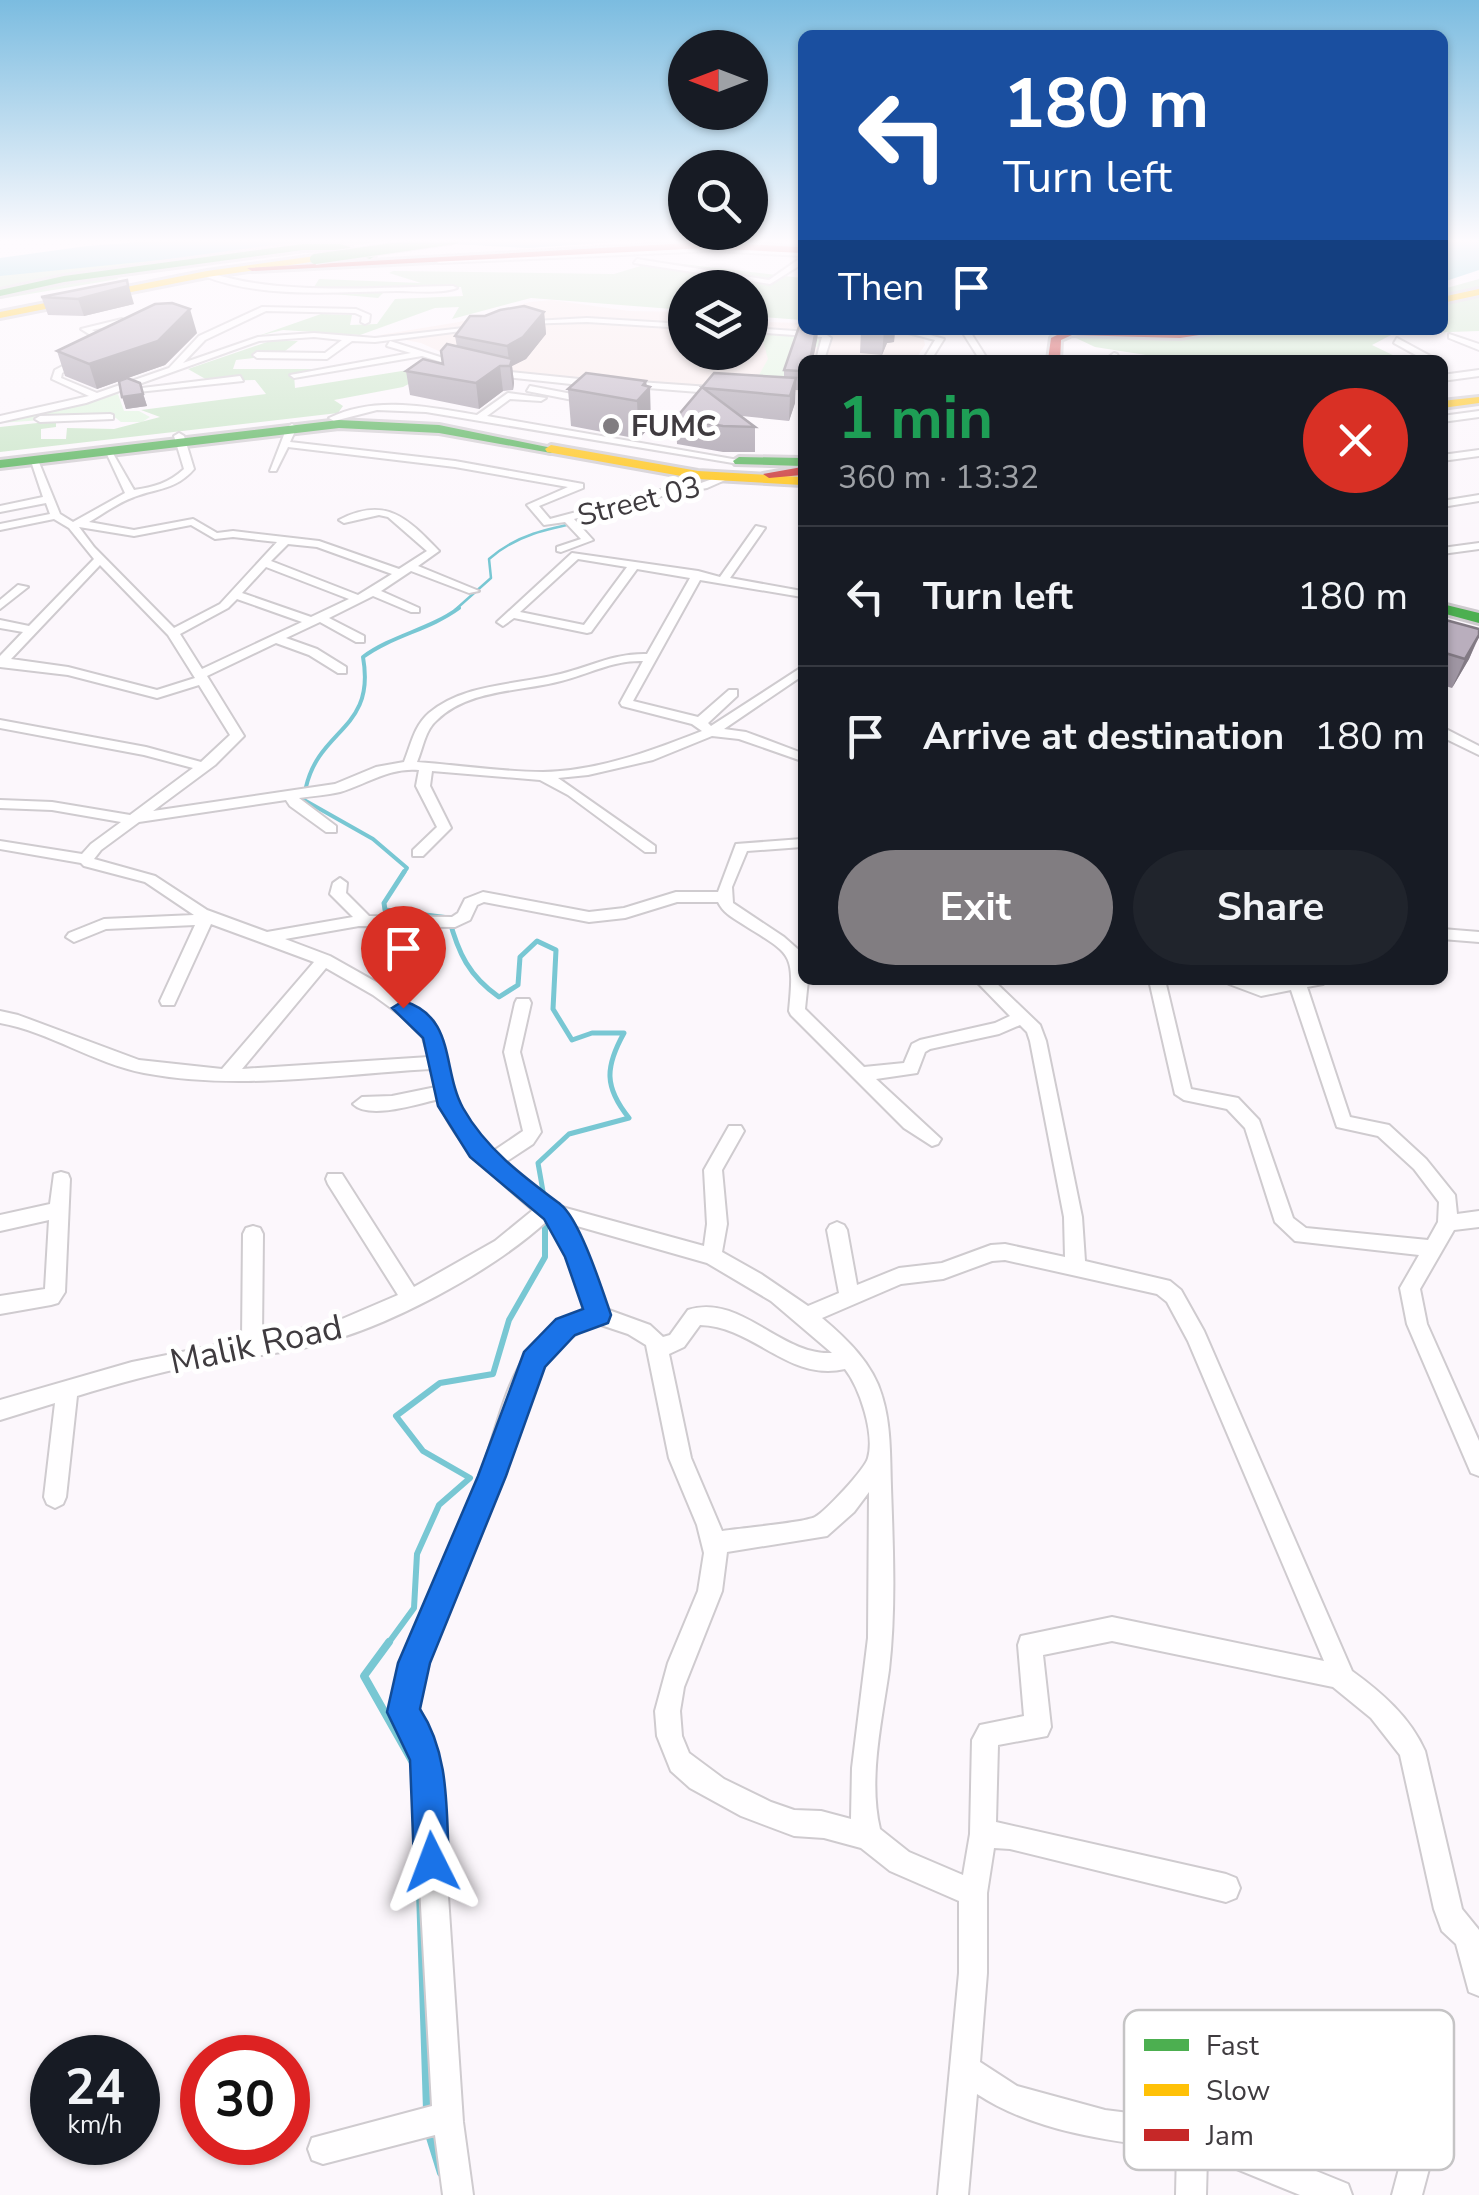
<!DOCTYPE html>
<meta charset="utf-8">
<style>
:root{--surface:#171b24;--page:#20242c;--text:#f1f3f6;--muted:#9ea1a6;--line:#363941;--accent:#817d81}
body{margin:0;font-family:"Nunito Sans",sans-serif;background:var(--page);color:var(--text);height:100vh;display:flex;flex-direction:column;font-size:38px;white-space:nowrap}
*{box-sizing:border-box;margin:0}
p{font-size:32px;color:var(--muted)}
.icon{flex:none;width:55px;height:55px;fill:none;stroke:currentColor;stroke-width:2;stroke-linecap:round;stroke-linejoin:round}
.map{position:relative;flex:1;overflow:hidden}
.drawer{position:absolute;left:798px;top:355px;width:650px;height:630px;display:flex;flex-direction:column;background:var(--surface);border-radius:15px;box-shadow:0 2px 8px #0004}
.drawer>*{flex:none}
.guide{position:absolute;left:798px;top:30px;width:650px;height:305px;border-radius:15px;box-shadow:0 2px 8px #0004;background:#1a4fa0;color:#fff;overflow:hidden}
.needle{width:65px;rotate:270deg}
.buttons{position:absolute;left:668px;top:30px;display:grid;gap:20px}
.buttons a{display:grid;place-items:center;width:100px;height:100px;border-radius:50%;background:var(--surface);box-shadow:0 2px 8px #0004;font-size:50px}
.speed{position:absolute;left:30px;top:2035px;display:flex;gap:20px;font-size:50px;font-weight:700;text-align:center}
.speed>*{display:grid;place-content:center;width:130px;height:130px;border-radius:50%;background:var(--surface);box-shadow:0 2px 8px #0004;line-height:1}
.speed small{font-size:25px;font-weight:400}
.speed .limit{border:15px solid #d22;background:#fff;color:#111}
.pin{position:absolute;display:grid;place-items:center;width:85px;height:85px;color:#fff;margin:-102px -42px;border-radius:50% 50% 50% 0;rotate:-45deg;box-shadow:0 0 10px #0007}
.pin .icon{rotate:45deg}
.me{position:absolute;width:110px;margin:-55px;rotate:357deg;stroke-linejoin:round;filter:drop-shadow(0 0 8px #0008)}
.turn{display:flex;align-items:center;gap:35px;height:210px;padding:0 40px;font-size:45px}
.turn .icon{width:130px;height:130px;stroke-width:2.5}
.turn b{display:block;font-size:70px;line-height:85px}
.then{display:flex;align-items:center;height:95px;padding:0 40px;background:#0003;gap:20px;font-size:38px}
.round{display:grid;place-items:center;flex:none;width:105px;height:105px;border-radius:52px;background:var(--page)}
.summary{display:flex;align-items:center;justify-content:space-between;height:170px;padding:0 40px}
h1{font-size:60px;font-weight:700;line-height:75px;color:#1e9e55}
.button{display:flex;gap:20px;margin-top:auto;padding:20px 40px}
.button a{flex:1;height:115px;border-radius:60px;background:var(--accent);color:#fff;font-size:40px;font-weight:700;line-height:115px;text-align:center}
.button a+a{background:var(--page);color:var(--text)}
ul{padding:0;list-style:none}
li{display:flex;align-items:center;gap:30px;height:140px;padding:0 40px;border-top:2px solid var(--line)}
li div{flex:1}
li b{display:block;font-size:38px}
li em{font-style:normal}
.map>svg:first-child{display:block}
</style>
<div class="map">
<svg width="1479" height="2195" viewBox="0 0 1479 2195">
<rect width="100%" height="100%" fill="#fcf7fc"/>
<polygon fill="#f9ebea" points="552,300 629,311 685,312 685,352 750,352 750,325 763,322 802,323 802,330 893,330 923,336 925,345 915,360 802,360 802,390 794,392 511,375 452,357 421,343 380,335 459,322 530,302"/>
<g fill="#def5dd">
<polygon points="750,332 822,336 820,347 797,346 780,390 742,388 759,375 768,359 762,337 750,336"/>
<polygon points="118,394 124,411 139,411 150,417 142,422 121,422 112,415 0,423"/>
</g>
<g fill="#c6e4c4">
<polygon points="398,239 276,257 274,254 125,273 116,275 118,279 0,299 0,273 218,249"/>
<polygon points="657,261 802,278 802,320 750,316 750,288 685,288 685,310 531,298 452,319 459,307 435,308 360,335 283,330 258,336 321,314 352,315 350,325 377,324 395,299 463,296 461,287 388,288 378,298 311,292 319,279 421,283 389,273 393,271 614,274"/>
<polygon points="1479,279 1479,331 1393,334 1372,345 1403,360 1178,360 1095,347 1059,330 1442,330 1443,289"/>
<polygon points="270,341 298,341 280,355 236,360 233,369 328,369 294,375 295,388 446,364 403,387 334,400 343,406 338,413 0,452 0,427 56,421 56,427 41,429 41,439 66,439 67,428 114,429 160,417 141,410 266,394 255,380 209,381 188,369"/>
</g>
<g fill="#78c7d3">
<polygon points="181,239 659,239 528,248 394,241 342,242 0,276 0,258 87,246"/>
<polygon points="1443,239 1479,239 1479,270 1443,282"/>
</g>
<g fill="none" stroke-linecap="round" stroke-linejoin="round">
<path stroke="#78c7d3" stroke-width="2.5" d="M455 610 491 578 489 559C519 532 557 527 596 519"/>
<g stroke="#78c7d3" stroke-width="4">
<path d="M306 787C320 727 376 730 363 657 393 635 429 630 459 608"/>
<polyline points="304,800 373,839 407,868 402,875"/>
</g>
<path stroke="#78c7d3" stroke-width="5" d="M404 872 384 903 385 910 449 918C458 953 469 976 499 997L518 985 520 957 537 941 556 950 553 1009 572 1040 592 1033H624C605 1067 604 1087 629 1118L569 1134 538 1163 544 1197"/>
<polyline stroke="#78c7d3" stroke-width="6" points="387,1645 414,1608 417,1554 439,1505 470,1478 423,1451 396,1416 440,1383 493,1374 509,1320 545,1257 545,1224"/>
<g stroke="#78c7d3" stroke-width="8">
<polyline points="389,1642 364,1676 415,1766"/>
<polyline points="420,1891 427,2110"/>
<polyline points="428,2131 441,2173"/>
</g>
<defs>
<g id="street">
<polygon points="713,247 802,252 802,256 713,251 439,263 435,261"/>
<polygon points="637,259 769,280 799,259 802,259 802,264 770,284 634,263"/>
<path d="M207 272C278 296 378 287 453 286L457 288C440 294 415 291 396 291 335 292 262 299 204 276Z"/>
<polygon points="262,307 356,309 370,315 369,322 365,324 361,322 362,316 355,313 266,311 205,340 183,363 258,337 314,333 375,338 481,326 485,328 375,342 352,341 327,359 257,358 253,355 257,352 325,353 342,340 314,337 259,341 86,403 0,422 0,416 89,396 52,379 55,370 80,357 87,359 62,373 61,378 97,393 169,368 199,336"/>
<polygon points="587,318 685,324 685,328 587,322 521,324 517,322"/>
<polygon points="122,319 125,323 92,330 114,342 114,346 108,346 81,329"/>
<polygon points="750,328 824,333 831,338 824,360 816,360 822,337 750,332"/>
<polygon points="897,330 912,330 944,339 931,360 923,360 935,340"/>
<polygon points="961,330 969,330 988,360 980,360"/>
<polygon points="1449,334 1479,344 1479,350 1449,338"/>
<polygon points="1397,338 1434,358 1435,360 1425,360 1394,343"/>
<polygon points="390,341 465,365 461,368 422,356 294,378 290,375 411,353 387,346"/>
<polygon points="1114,353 1117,354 1120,360 1112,360 1110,356"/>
<polygon points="491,370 599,381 603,384 599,387 488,375"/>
<polygon points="1479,370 1479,376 1442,381 1442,375"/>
<polygon points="240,376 243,381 138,392 134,389"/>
<polygon points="625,381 724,388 728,391 724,394 622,386"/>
<polygon points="530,386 588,397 593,400 588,403 527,391"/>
<path d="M508 393 546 398 541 401 510 399 487 416 744 461 739 464 426 412 377 410 334 421 329 418C375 395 429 407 477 415Z"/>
<polygon points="1479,411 1479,417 1442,422 1442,416"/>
<polygon points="110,414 113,415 113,419 40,422 35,419 40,416"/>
<polygon points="292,424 297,427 290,442 455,461 583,484 583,488 539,506 550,519 655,491 701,483 727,474 732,477 707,488 656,497 574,519 593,540 561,552 557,551 557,547 581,539 565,522 544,525 527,505 568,487 455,467 288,447 276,471 270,471 287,427"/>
<path d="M179 433 184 436 194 469C176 490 157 488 134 497 119 502 103 514 89 522L134 530 193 519 217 533 233 531 319 541 399 569 427 551 388 517 379 515 344 523 339 520C386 496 407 518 439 551L418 566 479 591 469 593 411 571 381 591 419 608V612H411L373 596 329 618 364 636V642H356L320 622 286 638 317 649 346 667V673H338L309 655 276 643 207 676 244 736 215 765 153 811 335 784 376 767 404 762C411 745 414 726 429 713 464 684 513 685 556 675 588 668 613 653 647 654L690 578 637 569 591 632 587 633 514 618 503 626 497 622 572 553 698 571 720 577 756 526 765 528 730 578 802 591V597L700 580 633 701 698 717 729 690H737V696L708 723 711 726 802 667V676L724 729 746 732 802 753V761L739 739 712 736 653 760 588 775 558 778 655 846V852H645L568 795 540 780 432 771 430 786 451 828 423 856H413V850L437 827 416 786 419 770C389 767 367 784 340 792 327 795 312 796 299 798L336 826V832H326L290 806 286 800 139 822 101 850 94 859 155 876 207 910 267 932 353 917 330 894 333 883 340 878 347 883 346 893 369 916 452 917 458 913 465 899 483 892 589 912 624 908 676 892H718L736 844 802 839V847L747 851 732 887 733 903 784 937 801 952 802 980H808L805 1009 864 1067 904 1063 912 1044 920 1040 995 1023 1010 1016 975 980H993L1040 1025 1046 1041 1082 1217 1085 1261 1170 1281 1181 1290 1204 1331 1352 1671C1381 1692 1410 1717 1425 1751L1462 1909 1479 1930V1996L1469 1992 1456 1944 1442 1931 1434 1909 1400 1755 1371 1718 1333 1687 1112 1641 1043 1655 1051 1727 1047 1736 998 1745 996 1822 1226 1874 1236 1878 1240 1888 1236 1898 1226 1902 1010 1849 994 1848 987 1893V1973L980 2062 1017 2086 1105 2110 1193 2121 1348 2184 1352 2195H1300L1207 2157 1206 2195H1176L1177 2149C1110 2141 1035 2132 977 2094L968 2195H938L959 1973V1901L890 1871 861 1848 824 1838 794 1836 741 1816 690 1788 671 1771 657 1736 655 1711 668 1663 698 1591 704 1553 697 1525 669 1458 646 1345 628 1334 598 1324C576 1332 557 1344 543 1364 520 1398 515 1441 501 1479 473 1557 433 1629 416 1710L430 1732 439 1760 463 2122 473 2195H443L435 2135 323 2164 312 2160 308 2149 312 2138 432 2106 413 1760 410 1746 391 1712C409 1631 448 1560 477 1483 495 1439 502 1388 530 1349 545 1329 564 1318 586 1310L568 1256 548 1220C492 1272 385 1329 311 1346 273 1355 234 1358 196 1365 156 1373 116 1384 77 1396L66 1497 63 1504 55 1508 47 1504 44 1497 55 1403 0 1420V1400L132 1362 242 1340 243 1234 246 1228 253 1226 260 1228 263 1234 262 1337 335 1322 398 1295 328 1184 326 1179 328 1174H342L414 1287 495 1241 533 1210C501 1182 450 1142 439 1099 418 1104 369 1120 353 1104L362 1097 392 1096 436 1087 432 1069C336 1074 239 1091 144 1073 93 1063 50 1032 0 1023V1011L18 1015 139 1060 222 1069 314 962 211 924 174 1005H162L160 1001 195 925 106 929 74 942 66 937 69 933 104 919 194 915 145 882 84 866 81 863 0 849V841L82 854 91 844 121 822 52 810 0 808V800L52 802 130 815 193 768 144 755 0 728V720L146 747 201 762 230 735 199 685 157 698 68 675 0 667V656L23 632 0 628V620L29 626 94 559 69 528 54 519 0 530V524L50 514 46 503 0 512V506L43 497 30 458 38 460 60 514 73 522 125 493 105 450H111L134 490C154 487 169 483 184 469L174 436ZM191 525 215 539 233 537 277 542 220 604 174 628 94 547 79 527 134 536ZM288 544 317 547 392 574 358 595 271 561ZM578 559 627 567 584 625 520 612ZM100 565 168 635 195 678 157 690 68 667 11 659ZM266 567 349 599 311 617 242 593ZM237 599 302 622 202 669 180 634 228 608ZM643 661 620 703 622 706 692 724 702 731C651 751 598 771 543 772 501 772 459 765 417 762 423 748 425 730 437 720 469 689 520 692 561 681 589 674 613 660 643 661ZM484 902 589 922 625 918 677 902H718C723 912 731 917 741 923 791 955 795 950 789 1011L791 1015 904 1128 932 1146 938 1144 941 1139 876 1079 917 1073 925 1052 930 1049 999 1034 1020 1025 1027 1032 1030 1041 1064 1217 1065 1257 1005 1244 991 1245 942 1263 899 1268 857 1285 847 1230 844 1225 837 1222 830 1225 827 1230 839 1293 808 1306 761 1274 722 1252 727 1224 722 1170 744 1131 741 1126H729L704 1170 707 1224 704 1246 551 1204 504 1163 533 1144 541 1132 520 1052 531 1003 529 999H517L515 1003 504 1052 523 1131 492 1152 458 1106 441 1038 433 1021 385 987 330 956 285 939 359 926 455 927 470 920 477 905ZM326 968 373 995 420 1029 429 1057 242 1069ZM570 1224 707 1263 771 1301 832 1353C781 1356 740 1293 688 1310L670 1335 663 1337 650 1325 606 1309 587 1254ZM1005 1260 1157 1294 1167 1302 1188 1341 1324 1661 1112 1617 1021 1636 1018 1645 1024 1716 980 1725 972 1740 970 1834 963 1875 909 1852 880 1829C868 1779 882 1720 889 1670 896 1609 893 1547 891 1487 890 1456 891 1425 882 1396 873 1364 847 1339 822 1318L901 1284 943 1279 992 1261ZM700 1325C754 1326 788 1382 845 1369 860 1388 875 1434 868 1458 865 1469 826 1511 815 1517 803 1523 740 1528 722 1531L691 1458 669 1354 684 1347ZM869 1492 868 1638 852 1768 851 1819 821 1811 794 1810 771 1802 724 1779 689 1753 682 1736 680 1711 684 1687 722 1591 727 1552 827 1536 854 1512Z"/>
<polygon points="1479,450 1479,456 1442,461 1442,455"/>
<polygon points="1479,495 1479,501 1442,507 1442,501"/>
<polygon points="1479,543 1479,549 1442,554 1442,548"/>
<polygon points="18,585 28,587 0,609 0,600"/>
<polygon points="1442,727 1479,746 1479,755 1442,737"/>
<polygon points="1442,929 1479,932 1479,942 1442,939"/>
<path d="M1149 980H1165L1191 1089 1238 1098 1259 1120 1293 1218 1306 1228 1428 1240 1438 1222 1439 1202 1414 1169 1378 1136 1337 1127 1291 990 1261 996 1229 984 1227 980C1240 980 1257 984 1267 983 1287 982 1305 980 1325 980L1323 984 1307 987 1350 1117 1389 1125 1426 1159 1455 1195 1457 1214 1479 1211V1227L1454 1230 1420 1289 1427 1324 1479 1441V1476L1471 1473 1407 1324 1400 1288 1419 1255 1295 1241 1275 1222 1245 1128 1227 1109 1184 1100 1175 1094Z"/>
<polygon points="61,1172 68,1174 70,1179 65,1292 58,1303 51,1305 0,1314 0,1296 45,1289 49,1220 0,1231 0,1215 50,1204 54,1174"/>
<polygon points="1427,2105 1438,2109 1442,2120 1422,2195 1392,2195 1412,2120 1416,2109"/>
</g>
<g id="fast">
<polygon points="303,244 341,244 375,256 370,259 340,250 303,250 64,282 0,296 0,290 64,276"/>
<polygon points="339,420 439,425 557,449 551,453 439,433 339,428 0,468 0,460"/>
<polygon points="739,457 802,458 802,466 735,464 733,461"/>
<polygon points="1442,604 1479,613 1479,623 1442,613"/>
</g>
<g id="slow">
<polygon points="315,256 318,261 207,277 0,318 0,312 207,271"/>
<polygon points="1479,289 1479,295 1442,303 1442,297"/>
<polygon points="1479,397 1479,403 1442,408 1442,401"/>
<polygon points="551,445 698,471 802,477 802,485 698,479 547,452 545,449"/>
</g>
<g id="jam">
<polygon points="707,242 802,247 802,253 707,248 252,271 247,268"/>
<polygon points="1067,330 1231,330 1180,338 1072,335 1061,340 1060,360 1048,360 1051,338"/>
<polygon points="802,467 802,475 769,478 763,474"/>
</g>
</defs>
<use href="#street" stroke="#cfcbcf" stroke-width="4"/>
<use href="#fast" stroke="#cfcbcf" stroke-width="6"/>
<use href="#slow" stroke="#cfcbcf" stroke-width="6"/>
<use href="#jam" stroke="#cfcbcf" stroke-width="6"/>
<use href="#street" fill="#fffeff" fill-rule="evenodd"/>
<use href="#fast" fill="#4caf50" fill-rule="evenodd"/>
<use href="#slow" fill="#ffc107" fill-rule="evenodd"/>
<use href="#jam" fill="#c62828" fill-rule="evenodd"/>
<defs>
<polyline id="fast-bridge" points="315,259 455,239"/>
</defs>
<use href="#fast-bridge" stroke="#cfcbcf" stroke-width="12" stroke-linecap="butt"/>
<use href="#fast-bridge" stroke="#4caf50" stroke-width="10"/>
</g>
<g fill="#9f96a3">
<polygon points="41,296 134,304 84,316 48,315"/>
<polygon points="544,312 546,334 526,359 512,366 514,383 513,390 503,391 479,409 410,395 406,371 443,364 457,347 455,336 485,316"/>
<polygon points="802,330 818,330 817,340 802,360 802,384 799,390 795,390 795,403 789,421 742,416 755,427 755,452 723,452 677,444 676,418 714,373 784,378 784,370"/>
<polygon points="861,330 895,330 894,342 887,343 882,355 860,353"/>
<polygon points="197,333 165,365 127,378 140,383 147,406 126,409 119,381 97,389 65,376 57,351"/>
<polygon points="646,381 651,425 639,439 571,426 568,389"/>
<polygon points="1442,619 1479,629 1479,637 1469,659 1452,688 1442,685"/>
</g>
<g fill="#827a84">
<polygon points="127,280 134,304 84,316 78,299"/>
<polygon points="190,309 197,333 165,365 97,389 89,364"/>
<polygon points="544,312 546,334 526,359 512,366 514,383 513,390 507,346"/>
<polygon points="816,330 818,330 817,340 813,360 810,360"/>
<polygon points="884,330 895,330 894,342 887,343 882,355"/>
<polygon points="500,366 503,391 479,409 476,383"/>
<polygon points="796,378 795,403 789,421 790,396"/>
<polygon points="646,381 647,391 650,387 651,425 639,439 637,401"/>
<polygon points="143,394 147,406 126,409 122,397"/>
<polygon points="1479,635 1469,659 1452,688 1465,659"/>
</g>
<g fill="#b9aebd" stroke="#827a84" stroke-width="2.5">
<polygon points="127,280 128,286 78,299 41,297"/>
<polygon points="172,303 190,309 158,341 89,364 57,351 155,304"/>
<polygon points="524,306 544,312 523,337 507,346 455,336 470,316 485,316 500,310"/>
<polygon points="801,321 802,322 802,330 816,330 810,360 802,360 800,371 784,370"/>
<polygon points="447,344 512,359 510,366 500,366 476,383 406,371 423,359 443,364 441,351"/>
<polygon points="586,373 646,381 643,385 650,387 637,401 568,389"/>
<polygon points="714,373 796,378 790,396 703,388 755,427 723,426 676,418"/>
<polygon points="127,378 140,383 143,394 122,397 119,381"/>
<polygon points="1442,619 1479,629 1479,635 1465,659 1442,652"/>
</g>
<linearGradient id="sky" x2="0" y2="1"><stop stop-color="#7bbce0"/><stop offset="0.44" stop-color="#fefbfe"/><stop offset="1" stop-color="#fefbfe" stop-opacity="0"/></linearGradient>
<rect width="1479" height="547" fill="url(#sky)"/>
<path fill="#1a73e8" stroke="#114b97" stroke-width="2.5" d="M403 1001C456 1016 442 1070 463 1108 486 1149 524 1177 560 1204 580 1219 602 1289 611 1315L608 1323 575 1335 545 1367 506 1476 430 1663 420 1709C450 1755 446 1809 449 1862L444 1875 432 1880 419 1875 414 1862 410 1760 387 1712 398 1663 478 1476 524 1352 556 1319 583 1309 565 1257 544 1219 470 1157 438 1106 423 1038 392 1008Z"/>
<circle fill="#817d81" stroke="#fff" stroke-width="4" cx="611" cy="426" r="10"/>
<g text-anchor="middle" stroke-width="10" stroke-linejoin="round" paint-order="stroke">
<g font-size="30" font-weight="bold" fill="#3f3b3f" stroke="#fff" text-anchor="start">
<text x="631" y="436">FUMC</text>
</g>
<g font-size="30" fill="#3f3b3f" stroke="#fff">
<text transform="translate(639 501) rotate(-14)" y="10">Street 03</text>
</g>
<g font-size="35" fill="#3f3b3f" stroke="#fff">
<text transform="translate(256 1344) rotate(-12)" y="12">Malik Road</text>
</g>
</g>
<rect x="1124" y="2010" width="330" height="160" rx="15" fill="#fff" stroke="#c5c4c5" stroke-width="2.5"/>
<rect x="1144" y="2039" width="45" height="12" fill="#4caf50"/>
<rect x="1144" y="2084" width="45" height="12" fill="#ffc107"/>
<rect x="1144" y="2129" width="45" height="12" fill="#c62828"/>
<g font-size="28" fill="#3f3b3f">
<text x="1206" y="2055">Fast</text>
<text x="1206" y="2100">Slow</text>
<text x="1206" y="2145">Jam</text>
</g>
</svg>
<div class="buttons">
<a><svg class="needle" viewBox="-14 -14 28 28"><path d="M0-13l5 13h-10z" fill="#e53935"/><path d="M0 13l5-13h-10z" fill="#9ea1a6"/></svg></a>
<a><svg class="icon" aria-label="search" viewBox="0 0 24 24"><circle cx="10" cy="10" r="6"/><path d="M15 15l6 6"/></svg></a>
<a><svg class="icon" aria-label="layers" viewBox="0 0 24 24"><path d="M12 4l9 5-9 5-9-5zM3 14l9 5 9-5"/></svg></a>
</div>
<div class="speed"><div>24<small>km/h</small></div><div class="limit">30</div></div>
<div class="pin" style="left:403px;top:1008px;background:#d93025"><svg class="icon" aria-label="arrive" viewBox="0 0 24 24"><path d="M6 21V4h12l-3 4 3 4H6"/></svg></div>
<svg class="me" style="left:432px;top:1862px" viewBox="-20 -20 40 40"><path d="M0-17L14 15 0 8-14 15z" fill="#1a73e8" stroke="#fff" stroke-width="4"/></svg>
<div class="guide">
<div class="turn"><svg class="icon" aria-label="left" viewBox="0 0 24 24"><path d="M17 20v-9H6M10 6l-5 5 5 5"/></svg><div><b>180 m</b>Turn left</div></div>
<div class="then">Then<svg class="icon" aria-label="arrive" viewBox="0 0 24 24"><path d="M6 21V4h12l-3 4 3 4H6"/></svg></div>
</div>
<section class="drawer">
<div class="summary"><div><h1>1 min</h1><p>360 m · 13:32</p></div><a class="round" style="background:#d93025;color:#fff"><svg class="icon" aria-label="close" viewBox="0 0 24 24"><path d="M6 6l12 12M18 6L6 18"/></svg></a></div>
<ul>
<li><svg class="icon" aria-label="left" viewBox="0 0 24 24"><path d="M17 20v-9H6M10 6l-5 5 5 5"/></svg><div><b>Turn left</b></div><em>180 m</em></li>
<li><svg class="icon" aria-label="arrive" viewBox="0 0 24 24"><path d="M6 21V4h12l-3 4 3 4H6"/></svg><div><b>Arrive at destination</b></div><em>180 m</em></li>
</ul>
<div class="button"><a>Exit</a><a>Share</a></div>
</section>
</div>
